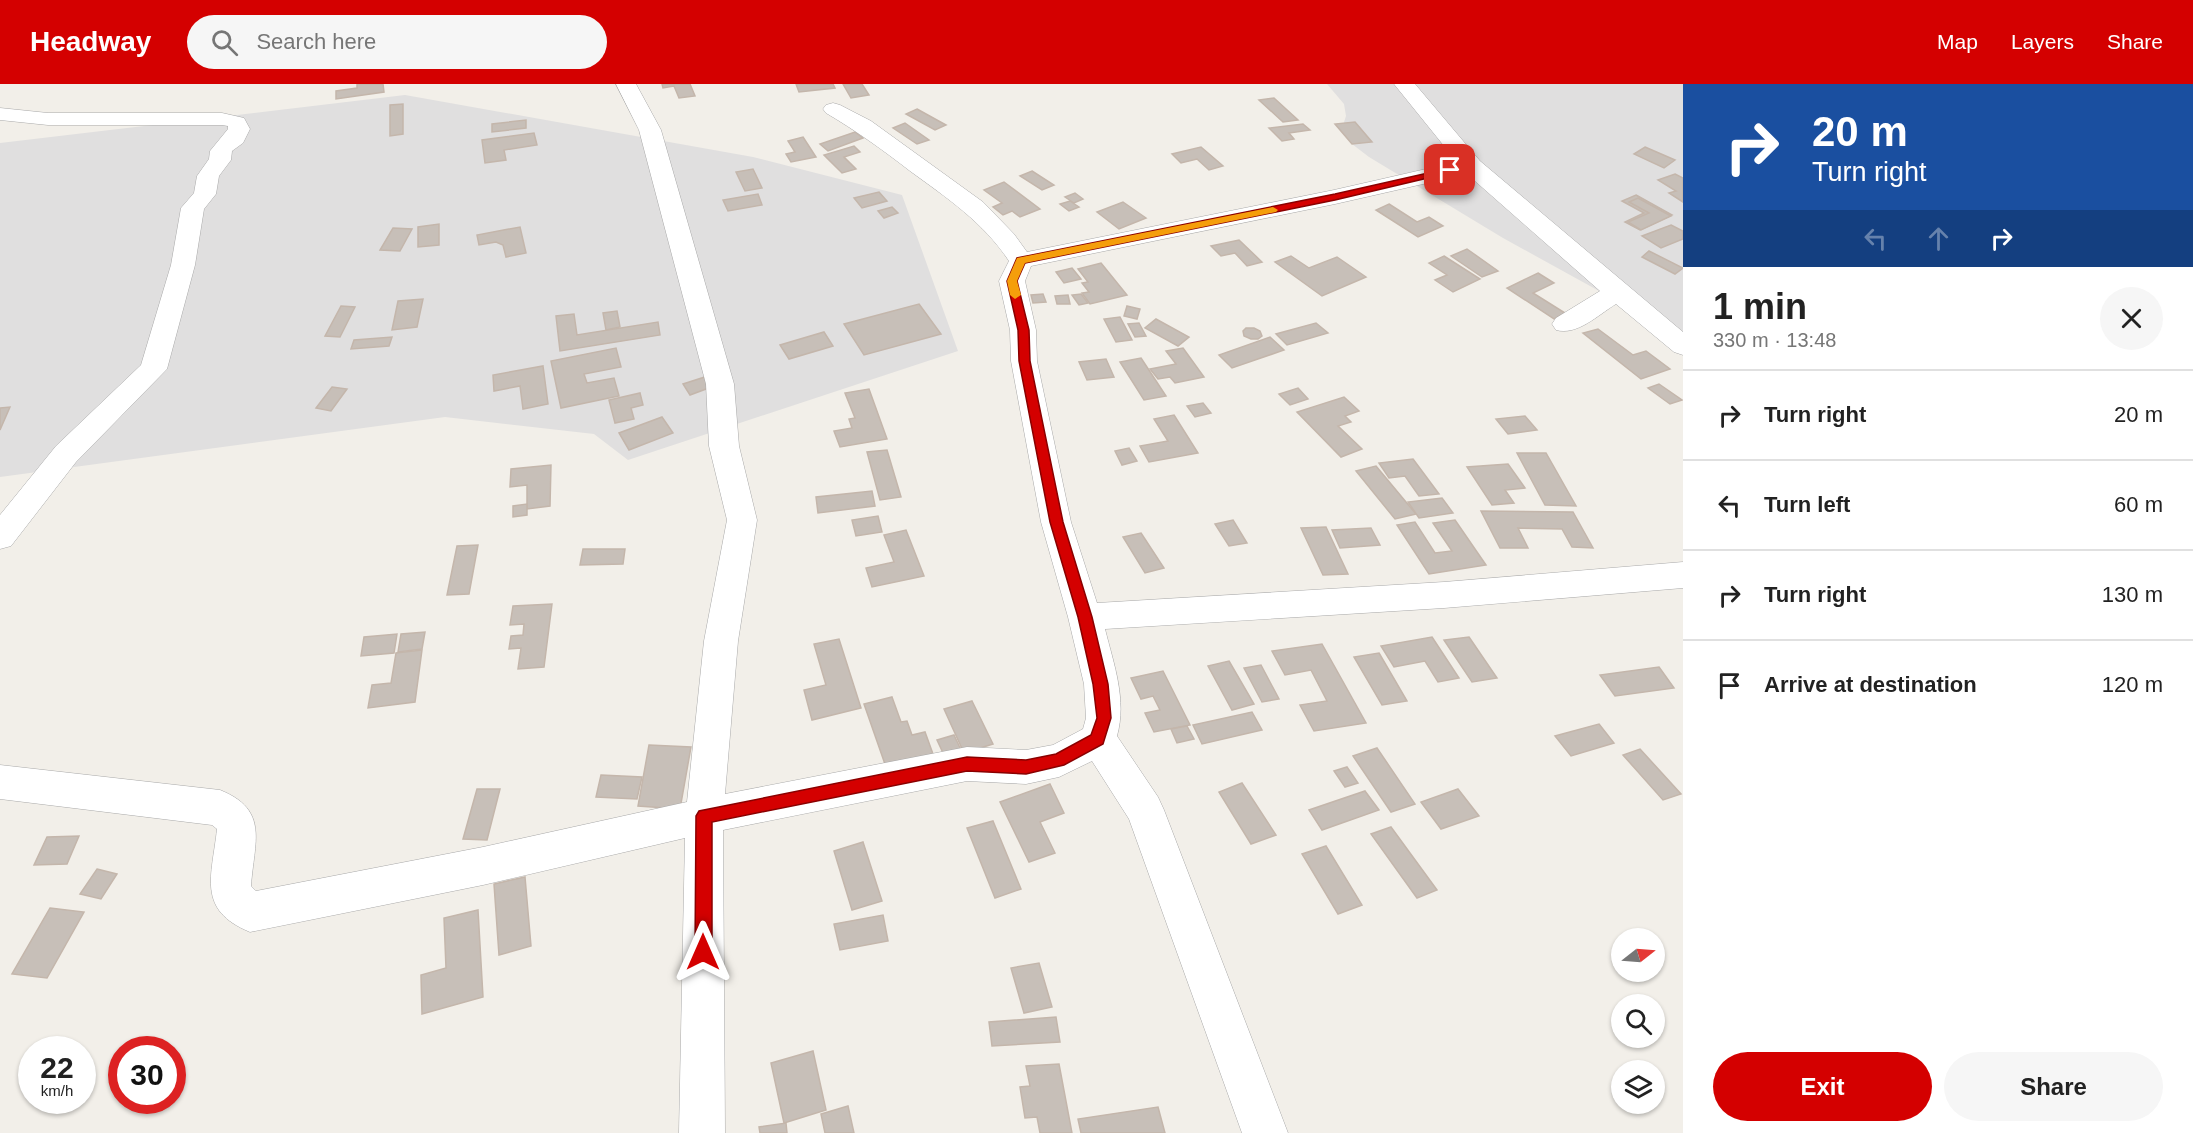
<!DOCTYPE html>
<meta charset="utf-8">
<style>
:root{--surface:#fff;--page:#f6f6f6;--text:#222;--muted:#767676;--line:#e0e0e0;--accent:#d40000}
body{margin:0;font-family:Helvetica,sans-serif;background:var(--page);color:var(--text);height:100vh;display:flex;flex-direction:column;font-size:22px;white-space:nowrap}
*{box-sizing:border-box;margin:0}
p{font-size:20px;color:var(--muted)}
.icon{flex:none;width:33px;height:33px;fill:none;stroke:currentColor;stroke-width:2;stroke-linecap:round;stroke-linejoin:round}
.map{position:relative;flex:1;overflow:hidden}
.drawer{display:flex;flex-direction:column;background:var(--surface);width:510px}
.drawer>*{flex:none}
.top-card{background:#1a4fa0;color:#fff;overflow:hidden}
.needle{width:39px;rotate:73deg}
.buttons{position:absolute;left:1611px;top:844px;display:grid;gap:12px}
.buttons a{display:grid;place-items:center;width:54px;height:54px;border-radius:50%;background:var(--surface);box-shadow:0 2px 4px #0004;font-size:30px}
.speed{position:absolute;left:18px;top:952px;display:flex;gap:12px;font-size:30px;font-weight:700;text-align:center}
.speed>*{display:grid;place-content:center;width:78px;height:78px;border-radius:50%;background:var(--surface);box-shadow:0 2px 4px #0004;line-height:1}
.speed small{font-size:15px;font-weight:400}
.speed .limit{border:9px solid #d22;background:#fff;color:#111}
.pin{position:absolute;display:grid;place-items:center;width:51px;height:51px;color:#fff;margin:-26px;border-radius:12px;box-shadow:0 3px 9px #0006}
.me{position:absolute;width:66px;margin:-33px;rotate:0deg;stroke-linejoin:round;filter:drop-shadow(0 0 4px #0008)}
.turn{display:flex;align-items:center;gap:21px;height:126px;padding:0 30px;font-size:27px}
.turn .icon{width:78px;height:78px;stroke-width:2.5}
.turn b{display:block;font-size:42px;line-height:51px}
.lanes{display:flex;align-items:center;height:57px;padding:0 30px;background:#0003;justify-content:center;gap:30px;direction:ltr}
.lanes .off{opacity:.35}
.round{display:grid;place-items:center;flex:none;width:63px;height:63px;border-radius:32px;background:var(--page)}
.overview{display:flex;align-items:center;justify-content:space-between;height:102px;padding:0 30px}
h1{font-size:36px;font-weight:600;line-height:45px}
.button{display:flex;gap:12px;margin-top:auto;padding:12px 30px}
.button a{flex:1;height:69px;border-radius:36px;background:var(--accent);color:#fff;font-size:24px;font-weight:600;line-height:69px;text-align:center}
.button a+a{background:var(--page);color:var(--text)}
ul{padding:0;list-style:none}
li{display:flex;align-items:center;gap:18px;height:90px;padding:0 30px;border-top:2px solid var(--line)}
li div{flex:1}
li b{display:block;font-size:22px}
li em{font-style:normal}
header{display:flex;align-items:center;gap:36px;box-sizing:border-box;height:84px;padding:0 30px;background:var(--accent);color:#fff}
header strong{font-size:28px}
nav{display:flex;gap:33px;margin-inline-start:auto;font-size:21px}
.search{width:420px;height:54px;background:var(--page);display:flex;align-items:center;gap:15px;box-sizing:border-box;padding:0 21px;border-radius:33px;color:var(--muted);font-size:22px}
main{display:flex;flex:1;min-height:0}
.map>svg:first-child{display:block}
</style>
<header>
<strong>Headway</strong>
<div class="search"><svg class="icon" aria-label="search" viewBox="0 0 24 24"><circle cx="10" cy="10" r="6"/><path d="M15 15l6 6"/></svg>Search here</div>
<nav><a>Map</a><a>Layers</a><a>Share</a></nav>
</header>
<main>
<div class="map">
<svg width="1683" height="1049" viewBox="0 0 1683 1049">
<rect width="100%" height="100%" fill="#f2efe9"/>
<g fill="#e0dfdf">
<polygon points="1327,0 1683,0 1683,259 1610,213 1503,154 1369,73 1352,60 1342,44 1346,32 1344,20"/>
<polygon points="405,11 753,73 902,111 958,267 628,376 594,350 445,333 0,393 0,59"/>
</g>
<g fill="#c7bfb8" stroke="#c4b6ab" stroke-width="1.5">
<polygon points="357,0 383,0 384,8 336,15 336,7 357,4"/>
<polygon points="662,0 690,0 695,12 679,14 674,2 663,4"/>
<polygon points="796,0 833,0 835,4 799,8"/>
<polygon points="843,0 862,0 869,11 851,14"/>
<polygon points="1274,14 1298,36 1283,38 1259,16"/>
<polygon points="403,20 403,50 390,52 390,21"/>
<polygon points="917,25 946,41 935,46 906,30"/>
<polygon points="526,36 526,44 492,48 492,40"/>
<polygon points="1355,38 1372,58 1352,60 1335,40"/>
<polygon points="905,39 929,56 917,60 893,44"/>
<polygon points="1303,40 1310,46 1289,49 1294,55 1282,57 1269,44"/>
<polygon points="855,48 863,54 828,67 820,60"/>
<polygon points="534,49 537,61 504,66 506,76 485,79 482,56"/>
<polygon points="803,53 816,73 791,78 786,70 795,68 788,57"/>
<polygon points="854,62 860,68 844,73 856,85 842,89 824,71"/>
<polygon points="1201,63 1223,82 1209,86 1197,75 1181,79 1172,70"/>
<polygon points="1645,63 1675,76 1664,84 1634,70"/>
<polygon points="753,85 762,104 745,107 736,88"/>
<polygon points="1032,87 1054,101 1042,106 1020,92"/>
<polygon points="1675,90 1683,94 1683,118 1669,109 1676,107 1658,96"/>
<polygon points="1004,98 1040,125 1020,133 1012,127 1003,131 993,123 1002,119 984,106"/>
<polygon points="879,108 887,117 862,124 854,114"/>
<polygon points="1075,109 1083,115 1074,119 1065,113"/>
<polygon points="758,110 762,121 728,127 723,116"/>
<polygon points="1636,111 1672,131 1640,146 1625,138 1644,129 1622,117"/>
<polygon points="1638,114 1671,132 1641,146 1628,138 1649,129 1629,118"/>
<polygon points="1070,117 1079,123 1069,127 1060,120"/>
<polygon points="1123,118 1146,134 1119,145 1097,128"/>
<polygon points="1389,120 1417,138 1429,133 1443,142 1418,153 1376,126"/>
<polygon points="892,123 898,129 884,134 878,127"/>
<polygon points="439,140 439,161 418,163 418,143"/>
<polygon points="1671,141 1683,147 1683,155 1661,164 1642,152"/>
<polygon points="520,143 526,169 506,173 503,161 496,158 479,161 477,151"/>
<polygon points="393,144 412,145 400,167 380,166"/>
<polygon points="1239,156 1262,178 1247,182 1235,169 1221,172 1211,162"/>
<polygon points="1467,165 1498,187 1482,193 1451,172"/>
<polygon points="1649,167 1683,184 1675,190 1642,173"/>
<polygon points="1291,172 1309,184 1337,173 1366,193 1322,212 1275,178"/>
<polygon points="1444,172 1480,195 1453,208 1435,196 1447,191 1429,179"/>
<polygon points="1101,179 1127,211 1090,220 1082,209 1089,208 1082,199 1088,198 1078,185"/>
<polygon points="1072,184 1081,195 1064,199 1056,188"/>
<polygon points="1538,189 1554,199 1533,209 1565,229 1554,235 1507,204"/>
<polygon points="1043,210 1046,218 1033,219 1031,211"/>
<polygon points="1081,210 1088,219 1079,221 1072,211"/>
<polygon points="1068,211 1070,220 1057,220 1055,212"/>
<polygon points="423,215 417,243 392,246 398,217"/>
<polygon points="919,220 941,250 864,271 844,240"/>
<polygon points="341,222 355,223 340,253 325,252"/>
<polygon points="1127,222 1140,225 1137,235 1124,232"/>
<polygon points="617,227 620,243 606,246 603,229"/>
<polygon points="574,230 577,251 658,238 660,251 560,267 556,232"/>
<polygon points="1120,233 1132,256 1116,258 1104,235"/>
<polygon points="1156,235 1189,253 1178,262 1145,244"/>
<polygon points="1139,239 1146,252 1135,253 1128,240"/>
<polygon points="1316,239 1328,249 1287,261 1276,250"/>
<polygon points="1246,244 1254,244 1260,247 1262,252 1258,255 1251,255 1244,252 1243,247"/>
<polygon points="1598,245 1633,271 1646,267 1670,285 1641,295 1583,249"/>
<polygon points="824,248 833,262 789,275 780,261"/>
<polygon points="392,253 389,262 351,265 354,256"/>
<polygon points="1270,253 1284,266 1232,284 1219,271"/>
<polygon points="616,264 621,283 584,290 587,299 614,294 619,312 561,324 551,277"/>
<polygon points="1183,264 1204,293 1175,299 1170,293 1158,295 1150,285 1176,280 1166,267"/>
<polygon points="1141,274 1166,312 1144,316 1120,278"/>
<polygon points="1106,275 1114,293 1087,296 1079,278"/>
<polygon points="543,282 548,320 523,325 520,302 494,307 493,291"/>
<polygon points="708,292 714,302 690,311 683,300"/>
<polygon points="1659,300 1682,316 1670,320 1648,304"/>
<polygon points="332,303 347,305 331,327 316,324"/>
<polygon points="1298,304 1308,315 1290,321 1279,310"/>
<polygon points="869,305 887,355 840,363 834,347 852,344 849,335 855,334 845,309"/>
<polygon points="640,309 643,321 631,324 634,335 615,339 609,316"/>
<polygon points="1344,313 1359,327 1345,332 1351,338 1338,342 1362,365 1341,373 1297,328"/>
<polygon points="1203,319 1211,329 1195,333 1187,322"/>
<polygon points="10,323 0,346 0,324"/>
<polygon points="1174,331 1198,369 1149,378 1140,362 1168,357 1154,335"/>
<polygon points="1525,332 1537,346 1508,350 1496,335"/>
<polygon points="662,333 673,349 629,366 619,349"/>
<polygon points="1129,364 1137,377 1122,381 1115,367"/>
<polygon points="887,366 901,413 880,416 867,368"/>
<polygon points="1517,369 1546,369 1576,422 1545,421"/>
<polygon points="1413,375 1439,410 1419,412 1405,392 1389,394 1379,379"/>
<polygon points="1508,380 1525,404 1505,406 1514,419 1492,421 1467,383"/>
<polygon points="551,381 550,422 527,425 527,401 510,403 511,385"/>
<polygon points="1376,382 1416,430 1395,435 1356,387"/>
<polygon points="872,407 875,422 818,429 816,413"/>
<polygon points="1442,414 1453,429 1419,434 1408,418"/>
<polygon points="527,420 527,431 513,433 513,422"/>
<polygon points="1481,427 1573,428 1593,464 1572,463 1562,445 1518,444 1528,464 1500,464"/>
<polygon points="878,432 882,448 856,452 852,436"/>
<polygon points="1233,436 1247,459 1229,462 1215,440"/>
<polygon points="1455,436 1486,481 1429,490 1397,441 1415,438 1435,469 1452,467 1433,439"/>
<polygon points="1326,443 1348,490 1323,491 1301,444"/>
<polygon points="1371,444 1380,461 1340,464 1332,446"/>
<polygon points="906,446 924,492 872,503 866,484 894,478 884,451"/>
<polygon points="1141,449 1164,484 1145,489 1123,453"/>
<polygon points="478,461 469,510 447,511 457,462"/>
<polygon points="583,465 625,465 623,480 580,481"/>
<polygon points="552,520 544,583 518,585 521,564 509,565 511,552 523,551 524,540 510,541 513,522"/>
<polygon points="425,548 422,565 398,568 401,550"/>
<polygon points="397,550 394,569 361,572 364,553"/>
<polygon points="1432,553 1459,594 1438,598 1425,577 1394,583 1381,562"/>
<polygon points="1469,553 1497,594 1472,598 1444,556"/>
<polygon points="839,555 861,624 812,636 804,606 826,601 814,560"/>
<polygon points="1322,560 1366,639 1314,647 1300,621 1327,617 1311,586 1285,591 1272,567"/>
<polygon points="422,566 415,618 368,624 372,601 391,599 396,569"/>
<polygon points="1379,569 1407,617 1382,621 1354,573"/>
<polygon points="1229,577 1254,620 1232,626 1208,582"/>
<polygon points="1261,581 1279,615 1262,618 1244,584"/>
<polygon points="1659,583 1674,604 1615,612 1600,591"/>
<polygon points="1163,587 1190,641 1154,648 1145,629 1160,626 1153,612 1141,615 1131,594"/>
<polygon points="892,613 901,638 907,637 912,651 925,648 933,670 886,683 864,620"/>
<polygon points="972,617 993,660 964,669 944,625"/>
<polygon points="1252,628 1262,646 1202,660 1193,641"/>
<polygon points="1599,640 1614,659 1571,672 1555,652"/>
<polygon points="1187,642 1194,655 1177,659 1171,645"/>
<polygon points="954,651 962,668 945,673 937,656"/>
<polygon points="649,661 691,663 680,725 638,722"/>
<polygon points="1377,664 1415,720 1391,728 1353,672"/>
<polygon points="1640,665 1681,710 1663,716 1623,671"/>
<polygon points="1347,683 1358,699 1345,703 1334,687"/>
<polygon points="601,691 642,693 637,715 596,713"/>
<polygon points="1242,699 1276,751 1251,760 1219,708"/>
<polygon points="1050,700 1064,729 1040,738 1055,769 1029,778 1000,718"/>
<polygon points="477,705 500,705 487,756 463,755"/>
<polygon points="1458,705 1479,732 1441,745 1421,718"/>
<polygon points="1365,707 1379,726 1322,746 1309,726"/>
<polygon points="993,737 1021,805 995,814 967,744"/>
<polygon points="1391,743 1437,806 1417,814 1371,750"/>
<polygon points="79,752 67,780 34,781 47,753"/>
<polygon points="863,758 882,817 852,826 834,767"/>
<polygon points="1326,762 1362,821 1338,830 1302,770"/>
<polygon points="97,785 117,790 101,815 80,810"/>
<polygon points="525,793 531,862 499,871 494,800"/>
<polygon points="50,824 84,828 47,894 12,890"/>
<polygon points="478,826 483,913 422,930 421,891 446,884 444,834"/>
<polygon points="883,831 888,857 840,866 834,840"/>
<polygon points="1039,879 1052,923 1024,929 1011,884"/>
<polygon points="1056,933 1060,958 992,962 989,938"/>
<polygon points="813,967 826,1026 784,1039 771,979"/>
<polygon points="1059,980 1072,1049 1040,1049 1037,1033 1025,1034 1020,1003 1030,1002 1026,982"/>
<polygon points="848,1022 854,1049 825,1049 821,1030"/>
<polygon points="1158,1023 1165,1049 1081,1049 1078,1035"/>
<polygon points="786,1039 787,1049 760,1049 759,1043"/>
</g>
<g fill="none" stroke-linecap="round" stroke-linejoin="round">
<defs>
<g id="street">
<path d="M616 0H636L661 46 734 300 739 362 757 436 738 557 725 710 967 663 1026 666 1053 661 1083 645 1086 634 1084 600 1068 533 1041 438 1011 277 1010 246 999 197 1009 177C983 138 947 114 910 87 883 66 855 46 826 29L823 25 826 21 833 19 840 21 871 37 983 118 1014 150 1027 168 1334 106 1457 78 1394 0H1415L1480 77 1683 248V271L1674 268 1616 220C1598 231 1577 252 1556 246L1552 240 1556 234 1600 207 1467 90 1335 120 1031 182 1025 197 1036 246 1037 277 1071 438 1097 519 1444 498 1683 478V504L1444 524 1105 545C1114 581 1127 616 1117 652L1158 713 1164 726 1288 1049H1242L1129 735 1092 677 1059 693 1026 700 967 697 723 746 725 1049H679L685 754 483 801 250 848C196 826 212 792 217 745L212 741 0 715V681L220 706C270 726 254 758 251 802L256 807 483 763 687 718 704 557 727 436 709 362 706 300 639 46Z"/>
<polygon points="0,24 48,29 222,29 244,34 250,45 243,59 232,67 231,76 219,92 216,110 204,125 195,181 167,285 76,378 11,462 0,465 0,431 56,362 141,281 171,181 181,124 194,109 197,92 209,75 210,67 228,45 228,42 222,41 48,41 0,36"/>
</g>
</defs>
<use href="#street" stroke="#a9a9a9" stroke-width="1"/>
<use href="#street" fill="#fff" fill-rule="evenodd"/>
</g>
<polygon fill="#d40000" stroke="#8a0000" stroke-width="1.5" points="1450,84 1455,86 1453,88 1335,116 1025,179 1017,197 1029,246 1030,277 1063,438 1092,533 1108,600 1111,634 1103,660 1064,681 1026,690 967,687 712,738 712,868 709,874 703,877 697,874 695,868 696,732 699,727 967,673 1026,676 1056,670 1091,651 1097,634 1093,600 1078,533 1050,438 1019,277 1018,246 1007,197 1017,174 1335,110"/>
<polygon fill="#f59e0b" points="1273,123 1278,126 1276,128 1025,179 1017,197 1021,211 1015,215 1010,211 1007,197 1017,174"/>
</svg>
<div class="buttons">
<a><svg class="needle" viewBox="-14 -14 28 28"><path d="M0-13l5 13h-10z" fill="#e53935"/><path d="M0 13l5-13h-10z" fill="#767676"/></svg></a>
<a><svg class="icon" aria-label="search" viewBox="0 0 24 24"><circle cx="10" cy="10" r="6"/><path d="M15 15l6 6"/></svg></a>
<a><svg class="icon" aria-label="layers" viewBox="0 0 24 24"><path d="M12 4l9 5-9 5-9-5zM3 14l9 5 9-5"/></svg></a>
</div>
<div class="speed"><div>22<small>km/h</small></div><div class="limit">30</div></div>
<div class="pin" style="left:1450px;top:86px;background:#d93025"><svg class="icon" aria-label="arrive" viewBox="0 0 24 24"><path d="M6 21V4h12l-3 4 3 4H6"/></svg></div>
<svg class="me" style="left:703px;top:868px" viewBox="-20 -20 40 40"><path d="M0-17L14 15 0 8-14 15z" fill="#d40000" stroke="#fff" stroke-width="4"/></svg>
</div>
<section class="drawer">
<div class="top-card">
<div class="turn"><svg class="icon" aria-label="right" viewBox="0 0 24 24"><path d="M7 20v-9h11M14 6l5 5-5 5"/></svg><div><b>20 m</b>Turn right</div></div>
<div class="lanes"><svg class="icon off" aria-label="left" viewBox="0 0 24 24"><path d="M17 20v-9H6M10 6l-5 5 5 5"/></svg><svg class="icon off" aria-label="ahead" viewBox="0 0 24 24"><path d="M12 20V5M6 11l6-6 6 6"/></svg><svg class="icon" aria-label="right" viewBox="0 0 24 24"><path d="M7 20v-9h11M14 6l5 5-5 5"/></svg></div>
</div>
<div class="overview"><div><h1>1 min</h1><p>330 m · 13:48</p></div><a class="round"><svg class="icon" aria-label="close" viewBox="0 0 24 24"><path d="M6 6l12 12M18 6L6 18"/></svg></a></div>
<ul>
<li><svg class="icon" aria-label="right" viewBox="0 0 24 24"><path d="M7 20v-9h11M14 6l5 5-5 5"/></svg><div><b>Turn right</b></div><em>20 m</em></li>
<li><svg class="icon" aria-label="left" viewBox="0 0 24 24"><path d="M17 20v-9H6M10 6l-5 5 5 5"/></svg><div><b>Turn left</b></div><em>60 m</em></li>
<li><svg class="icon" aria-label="right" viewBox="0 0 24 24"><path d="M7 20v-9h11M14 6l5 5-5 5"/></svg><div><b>Turn right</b></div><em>130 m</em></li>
<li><svg class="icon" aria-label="arrive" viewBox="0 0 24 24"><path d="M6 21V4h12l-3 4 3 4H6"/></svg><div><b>Arrive at destination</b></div><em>120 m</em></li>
</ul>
<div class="button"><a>Exit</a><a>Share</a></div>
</section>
</main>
